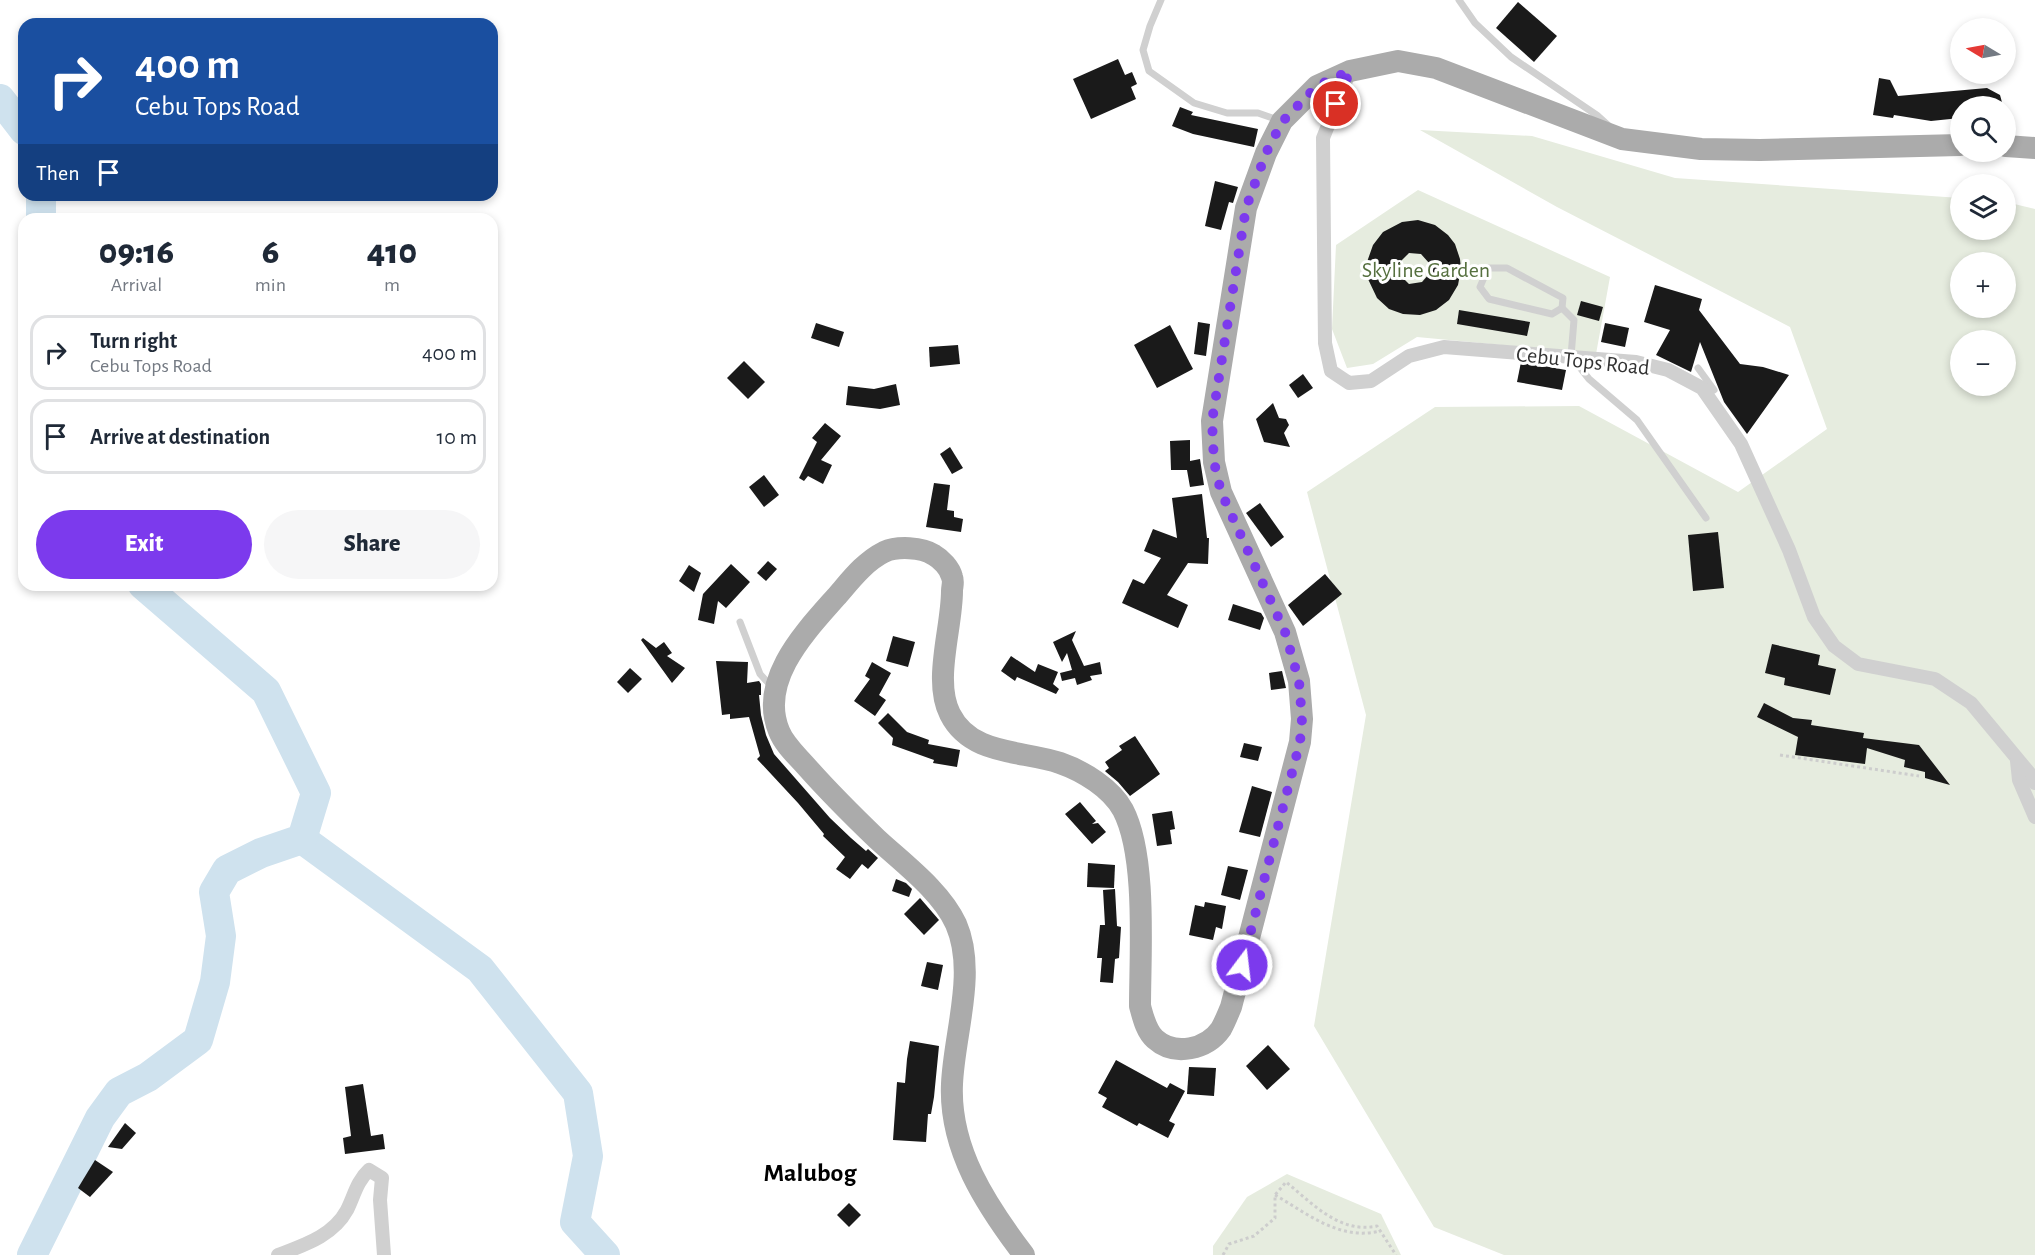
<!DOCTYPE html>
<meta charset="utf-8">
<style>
:root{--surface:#fff;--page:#f6f6f7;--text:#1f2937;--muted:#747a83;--line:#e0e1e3;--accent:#7c3aed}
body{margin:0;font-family:"Alegreya Sans",sans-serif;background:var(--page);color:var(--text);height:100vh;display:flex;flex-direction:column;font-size:22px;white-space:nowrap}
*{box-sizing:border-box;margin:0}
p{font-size:20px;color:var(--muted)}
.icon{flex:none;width:33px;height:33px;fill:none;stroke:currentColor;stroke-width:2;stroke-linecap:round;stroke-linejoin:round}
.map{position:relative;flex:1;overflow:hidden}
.sheet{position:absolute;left:18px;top:213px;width:480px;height:378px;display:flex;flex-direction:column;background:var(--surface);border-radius:18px;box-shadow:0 3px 9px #0003}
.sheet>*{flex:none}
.guide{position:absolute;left:18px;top:18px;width:480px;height:183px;border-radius:18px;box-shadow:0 3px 9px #0003;background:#1a4fa0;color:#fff;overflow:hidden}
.needle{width:39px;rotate:280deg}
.tools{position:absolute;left:1950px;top:18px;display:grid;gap:12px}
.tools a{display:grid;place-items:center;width:66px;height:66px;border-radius:50%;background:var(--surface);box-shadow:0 3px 9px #0003;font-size:30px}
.pin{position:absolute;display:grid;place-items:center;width:51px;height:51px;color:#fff;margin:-26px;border:3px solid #fff;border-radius:50%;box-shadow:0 2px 6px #0007}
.me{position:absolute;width:66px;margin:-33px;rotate:15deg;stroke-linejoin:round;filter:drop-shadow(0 0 4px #0008)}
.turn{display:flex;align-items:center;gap:21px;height:126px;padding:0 18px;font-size:27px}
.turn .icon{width:78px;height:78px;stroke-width:2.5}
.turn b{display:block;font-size:42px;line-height:51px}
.then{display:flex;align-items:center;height:57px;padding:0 18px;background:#0003;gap:12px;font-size:22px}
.eta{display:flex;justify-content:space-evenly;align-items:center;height:102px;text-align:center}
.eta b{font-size:36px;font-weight:800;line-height:42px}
.cta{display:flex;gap:12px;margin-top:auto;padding:12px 18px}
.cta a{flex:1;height:69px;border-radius:36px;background:var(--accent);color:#fff;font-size:24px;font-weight:800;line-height:69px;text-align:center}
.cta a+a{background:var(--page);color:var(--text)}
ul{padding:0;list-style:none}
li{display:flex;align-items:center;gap:18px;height:75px;margin:0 12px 9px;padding:0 6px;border:3px solid var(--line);border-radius:18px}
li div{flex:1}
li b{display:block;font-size:22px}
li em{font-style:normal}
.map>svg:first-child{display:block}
</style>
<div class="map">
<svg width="2035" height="1255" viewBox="0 0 2035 1255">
<rect width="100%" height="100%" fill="#fff"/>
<g fill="#e6ecdf" fill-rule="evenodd">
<path d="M1420 130 1532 136 1675 178 1960 198V230H2006V202L2035 209V1255H1504L1434 1227 1314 1026 1366 715 1307 492 1435 407 1579 406 1738 492 1827 429 1790 327 1557 207ZM1960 262H2006V308H1960ZM1960 340H2006V386H1960Z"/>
<polygon points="1418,190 1610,277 1596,354 1417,337 1373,364 1347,368 1332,329 1336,245"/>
<polygon points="1287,1174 1381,1214 1401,1255 1213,1255 1213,1246 1247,1197"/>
</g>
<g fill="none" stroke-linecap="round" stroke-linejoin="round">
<g stroke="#cfe2ee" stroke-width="30">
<polyline points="0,99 24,130"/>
<polyline points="41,219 41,195"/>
<polyline points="302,839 480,969 578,1093 588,1156 575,1222 605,1255"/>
<polyline points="32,1255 100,1118 119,1092 148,1077 198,1040 215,982 221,936 214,892 227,870 261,853 302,839 316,793 266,691 143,585"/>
</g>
</g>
<g fill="#1a1a1a" fill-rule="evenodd">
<polygon points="1518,2 1557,36 1534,62 1496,28"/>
<polygon points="1118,59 1125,75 1132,72 1137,84 1131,87 1136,99 1091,119 1073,79"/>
<polygon points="1879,78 1890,80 1898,96 1987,88 2000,95 2003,106 1960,106 1960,118 1931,121 1894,115 1893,118 1873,115"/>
<polygon points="1180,107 1193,112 1191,115 1258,129 1254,147 1193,134 1172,126"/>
<polygon points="1215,181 1238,187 1233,203 1229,202 1221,230 1205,226"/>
<path d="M1418 220 1435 225 1448 235 1455 244 1460 259 1461 269 1458 285 1449 300 1436 310 1420 315 1403 314 1389 309 1377 298 1368 279 1367 262 1373 245 1383 232 1402 222ZM1409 253 1421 254 1429 263V274L1422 282 1409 284 1400 275V262Z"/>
<polygon points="1655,285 1702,299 1699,310 1740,364 1763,367 1789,375 1747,434 1724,402 1700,342 1691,372 1656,355 1670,330 1644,322"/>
<polygon points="1581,301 1603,307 1599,321 1577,315"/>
<polygon points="1459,310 1530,322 1527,336 1457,324"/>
<polygon points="1198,322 1210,324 1206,356 1194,354"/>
<polygon points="816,323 844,332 839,347 811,338"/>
<polygon points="1605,323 1629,328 1625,347 1601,342"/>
<polygon points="1170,325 1193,369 1157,388 1134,345"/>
<polygon points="958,345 960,364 930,367 929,347"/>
<polygon points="744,361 765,382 748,399 727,378"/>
<polygon points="1521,362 1566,370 1562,390 1517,382"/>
<polygon points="1303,374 1313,388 1298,398 1289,385"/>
<polygon points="896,384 900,405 880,409 846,405 848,386 874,389"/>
<polygon points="1273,403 1279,418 1286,419 1289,425 1284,433 1290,447 1264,442 1256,419"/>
<polygon points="825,423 841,436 821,460 832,465 823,484 808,476 804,481 799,478 817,442 812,438"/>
<polygon points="1190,440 1190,461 1200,459 1204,485 1190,487 1187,470 1171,470 1170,441"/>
<polygon points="950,447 963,468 952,474 940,454"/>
<polygon points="764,475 779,495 764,507 749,487"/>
<polygon points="934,483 950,485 947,510 954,511 954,517 963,519 961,532 926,527"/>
<polygon points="1202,494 1207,538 1209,538 1208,564 1188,563 1167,595 1188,605 1178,628 1122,603 1133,579 1144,584 1161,558 1144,551 1153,529 1177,538 1172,498"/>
<polygon points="1260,503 1284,537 1271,547 1246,513"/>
<polygon points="1718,532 1724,588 1693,591 1688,535"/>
<polygon points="768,561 777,569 766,581 757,573"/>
<polygon points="731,564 750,582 726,608 718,601 714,624 698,620 703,594"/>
<polygon points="689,565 701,573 694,592 679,581"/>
<polygon points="1325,574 1342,594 1303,626 1288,605"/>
<polygon points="1233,604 1261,613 1264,618 1260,630 1228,620"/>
<polygon points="1076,631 1072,640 1084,666 1100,662 1102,674 1090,676 1092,680 1077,685 1075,678 1062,681 1060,673 1072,670 1067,653 1062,662 1053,642"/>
<polygon points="893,636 915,642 908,667 886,661"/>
<polygon points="643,638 656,648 664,642 672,653 667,656 685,668 672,683 641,640"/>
<polygon points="1772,644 1820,655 1818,665 1836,669 1830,695 1784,685 1785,678 1765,673"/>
<polygon points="1011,656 1035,672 1038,664 1058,672 1053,684 1059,689 1056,694 1017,677 1015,681 1001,671"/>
<polygon points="716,661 748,662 747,683 759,681 761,684 761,695 759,695 761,715 766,735 774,754 830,818 851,838 866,851 868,849 878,858 868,869 862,864 850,879 836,869 845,857 823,836 824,834 798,803 757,759 760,756 749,717 730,719 730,714 722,715"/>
<polygon points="872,662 891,673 879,695 886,700 875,716 854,701 870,679 865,676"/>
<polygon points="630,668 642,679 628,693 617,682"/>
<polygon points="1282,671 1286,688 1271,690 1269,673"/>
<polygon points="1764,703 1793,718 1812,720 1811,725 1864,733 1863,738 1919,745 1950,785 1925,778 1925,772 1904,767 1905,760 1867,748 1865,764 1795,755 1798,737 1757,717"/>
<polygon points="888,713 907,732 929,740 928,744 960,750 957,767 933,763 934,760 892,745 893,738 878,723"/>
<polygon points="1135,736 1160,774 1130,796 1118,782 1106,772 1105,771 1109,768 1105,762 1122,750 1119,746"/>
<polygon points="1244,743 1262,747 1258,761 1240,757"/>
<polygon points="1252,786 1272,792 1260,837 1239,832"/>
<polygon points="1080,802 1096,821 1092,824 1098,823 1106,832 1092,844 1065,814"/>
<polygon points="1172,811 1175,829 1170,830 1172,844 1157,846 1152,814"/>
<polygon points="1088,863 1115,865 1114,888 1087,887"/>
<polygon points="1228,866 1248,870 1240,900 1221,895"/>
<polygon points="896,879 906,883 912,889 909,897 892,891"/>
<polygon points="1115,889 1117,926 1121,927 1119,958 1115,959 1113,983 1100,982 1102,958 1097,958 1100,925 1105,925 1103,890"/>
<polygon points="920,898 939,920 924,935 904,914"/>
<polygon points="1205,902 1226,906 1222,929 1216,927 1213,940 1189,935 1195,905 1204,907"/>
<polygon points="927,962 943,965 938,990 921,986"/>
<polygon points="910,1041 939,1046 934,1097 931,1114 928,1114 926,1142 893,1140 897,1082 905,1083 907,1059"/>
<polygon points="1268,1045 1290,1069 1267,1090 1246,1066"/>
<polygon points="1116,1060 1167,1088 1170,1083 1185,1091 1169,1121 1175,1124 1168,1138 1139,1123 1137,1126 1102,1107 1107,1098 1098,1093"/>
<polygon points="1189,1067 1216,1068 1214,1096 1187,1094"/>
<polygon points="363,1084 371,1136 383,1134 385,1149 345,1154 343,1138 351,1136 345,1087"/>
<polygon points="125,1123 136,1133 122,1149 108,1147"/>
<polygon points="95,1160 113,1172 90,1197 78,1188"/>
<polygon points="849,1203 861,1215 849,1227 837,1215"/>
</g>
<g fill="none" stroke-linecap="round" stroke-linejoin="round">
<g stroke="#cdcdcd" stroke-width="3" stroke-dasharray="3 3" stroke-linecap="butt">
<polyline points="1780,755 1919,776"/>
<path d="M1275 1195C1308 1214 1340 1241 1380 1231"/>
<path d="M1223 1255 1229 1244 1254 1236 1275 1218V1195L1286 1182C1313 1204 1340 1234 1377 1226L1396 1255"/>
</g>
<g stroke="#d0d0d0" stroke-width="7">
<polyline points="1161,0 1150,26 1143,50 1149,71 1194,103 1227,113 1258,113 1278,120"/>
<polyline points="1459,0 1475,23 1511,57 1598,116 1608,125"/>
<polygon points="1488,268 1507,268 1563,298 1562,308 1552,314 1489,299 1480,287"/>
<polyline points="1562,308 1574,320 1571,356 1589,379 1637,420 1706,518"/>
<polyline points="1698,368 1714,390"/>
<polyline points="740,622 760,674 772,687"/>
</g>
<g stroke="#d0d0d0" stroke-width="14">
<polyline points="1350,71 1323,138 1325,343 1331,371 1349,383 1371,381 1409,356 1444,347 1636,362 1668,370 1702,388 1741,444 1789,550 1814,617 1834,646 1858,664 1935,679 1971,703 2030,774 2035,783"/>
<polyline points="2017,761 2019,780 2035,817"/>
<path d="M278 1255C304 1245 333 1236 347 1210 354 1196 357 1181 369 1170L382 1178 380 1200 384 1255"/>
</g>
<g stroke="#ababab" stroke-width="22">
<polyline points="2006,146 2035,148"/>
<path d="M1024 1255C986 1205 949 1149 952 1084 954 1034 977 972 956 924 941 891 903 863 877 839 852 815 828 791 805 765 796 755 784 744 779 731 758 680 806 631 836 597 850 581 864 562 884 552 897 546 922 547 934 555 941 559 950 568 952 577 954 582 952 587 952 591 952 628 933 681 950 714 971 756 1022 750 1060 763 1083 771 1111 788 1123 810 1147 856 1140 953 1140 1006 1143 1017 1146 1031 1155 1039 1175 1057 1207 1049 1221 1029 1225 1022 1228 1014 1231 1007L1300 742 1302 719 1299 681 1285 632 1221 492 1214 462 1212 421 1246 208 1266 153 1282 121 1317 86 1350 71 1398 61 1436 68 1622 139 1701 149 1760 150 1960 145"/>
</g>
</g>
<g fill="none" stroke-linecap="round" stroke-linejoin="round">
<polyline stroke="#7c3aed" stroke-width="10" stroke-dasharray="0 18" points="1242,965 1300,742 1302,719 1299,681 1285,632 1221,492 1214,462 1212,421 1246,208 1266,153 1282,122 1317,86 1350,71 1336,104"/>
</g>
<g text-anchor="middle" stroke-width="6" stroke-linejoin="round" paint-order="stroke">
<g font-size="22" fill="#56703f" stroke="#fff">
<text x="1426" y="277">Skyline Garden</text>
</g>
<g font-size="22" fill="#333" stroke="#fff">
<text transform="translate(1583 360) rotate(6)" y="8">Cebu Tops Road</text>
</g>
<g font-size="26" font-weight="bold" fill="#000" stroke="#fff">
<text x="810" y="1181">Malubog</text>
</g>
</g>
</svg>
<div class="tools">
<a><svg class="needle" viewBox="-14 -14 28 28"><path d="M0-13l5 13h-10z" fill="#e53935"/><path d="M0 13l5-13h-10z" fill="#747a83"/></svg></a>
<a><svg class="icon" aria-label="search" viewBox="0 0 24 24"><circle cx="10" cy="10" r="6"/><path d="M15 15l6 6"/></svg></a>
<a><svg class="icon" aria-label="layers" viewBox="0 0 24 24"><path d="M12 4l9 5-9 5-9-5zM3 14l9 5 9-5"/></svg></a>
<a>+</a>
<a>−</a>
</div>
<div class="pin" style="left:1336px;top:104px;background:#d93025"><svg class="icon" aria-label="arrive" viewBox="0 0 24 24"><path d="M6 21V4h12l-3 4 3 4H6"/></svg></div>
<svg class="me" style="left:1242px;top:965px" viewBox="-20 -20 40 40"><circle r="17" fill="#7c3aed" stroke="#fff" stroke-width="3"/><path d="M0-11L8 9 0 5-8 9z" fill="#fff"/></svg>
<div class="guide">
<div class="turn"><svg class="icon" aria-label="right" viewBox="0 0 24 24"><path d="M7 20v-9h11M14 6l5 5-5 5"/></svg><div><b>400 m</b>Cebu Tops Road</div></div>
<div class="then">Then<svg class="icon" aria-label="arrive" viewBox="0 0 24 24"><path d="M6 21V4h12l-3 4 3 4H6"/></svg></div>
</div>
<section class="sheet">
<div class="eta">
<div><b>09:16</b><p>Arrival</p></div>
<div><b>6</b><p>min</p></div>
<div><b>410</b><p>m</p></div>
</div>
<ul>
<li><svg class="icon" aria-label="right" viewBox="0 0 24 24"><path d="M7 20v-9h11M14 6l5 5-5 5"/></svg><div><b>Turn right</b><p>Cebu Tops Road</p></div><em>400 m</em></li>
<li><svg class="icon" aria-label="arrive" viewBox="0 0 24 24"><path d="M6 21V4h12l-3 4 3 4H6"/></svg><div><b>Arrive at destination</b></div><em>10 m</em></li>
</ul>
<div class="cta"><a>Exit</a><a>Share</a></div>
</section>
</div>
